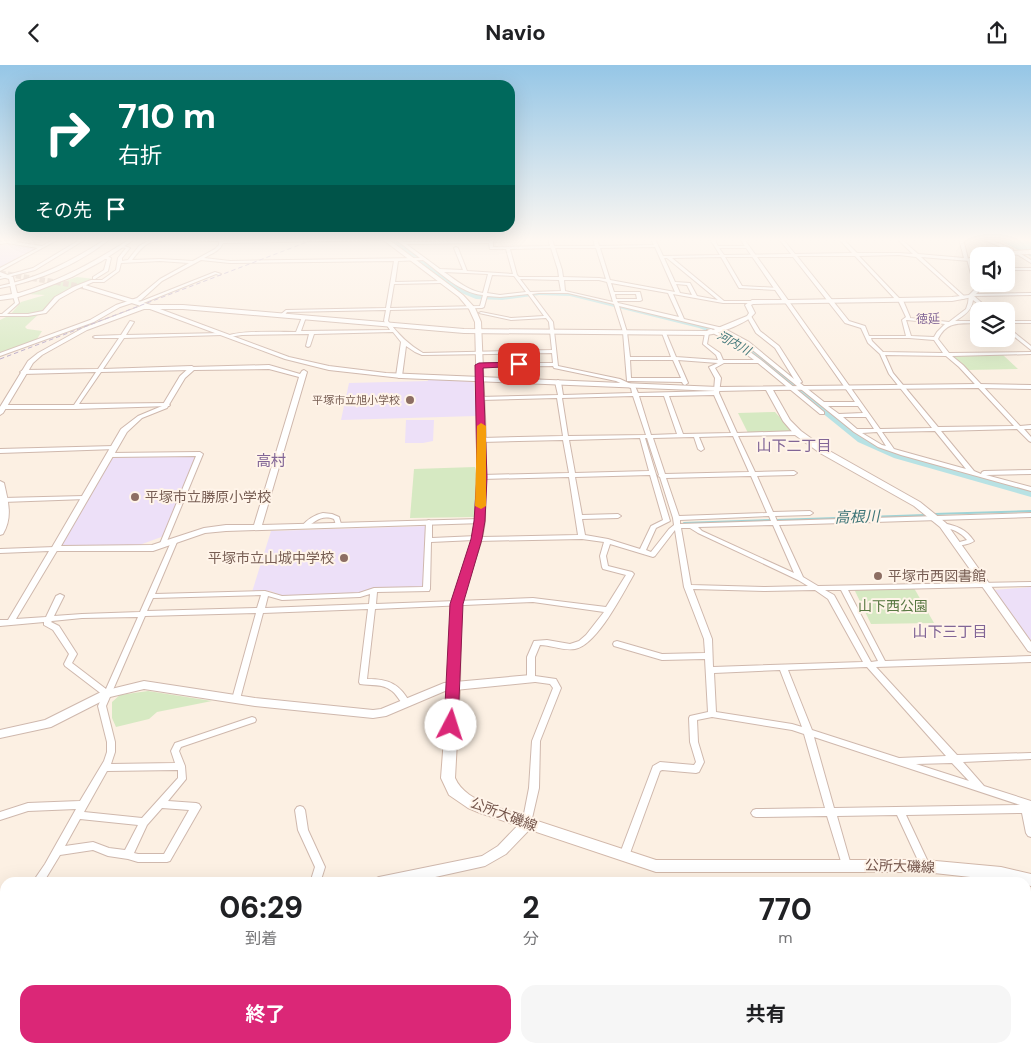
<!DOCTYPE html>
<html lang="ja">
<meta charset="utf-8">
<style>
:root{--surface:#fff;--page:#f6f6f6;--text:#202124;--muted:#757577;--accent:#db2777}
body{margin:0;font-family:"DM Sans","Noto Sans JP",sans-serif;background:var(--page);color:var(--text);height:100vh;display:flex;flex-direction:column;font-size:19px;white-space:nowrap}
*{box-sizing:border-box;margin:0}
p{font-size:16px;color:var(--muted)}
.icon{flex:none;width:28px;height:28px;fill:none;stroke:currentColor;stroke-width:2;stroke-linecap:round;stroke-linejoin:round}
.map{position:relative;flex:1;overflow:hidden}
.sheet{position:absolute;left:0px;top:812px;width:1031px;height:176px;display:flex;flex-direction:column;background:var(--surface);border-radius:15px 15px 0 0;box-shadow:0 5px 20px #0002}
.sheet>*{flex:none}
.top-card{position:absolute;left:15px;top:15px;width:500px;height:152px;border-radius:15px;box-shadow:0 5px 20px #0002;background:#00695c;color:#fff;overflow:hidden}
.buttons{position:absolute;left:970px;top:182px;display:grid;gap:10px}
.buttons a{display:grid;place-items:center;width:45px;height:45px;border-radius:10px;background:var(--surface);box-shadow:0 5px 20px #0002;font-size:25px}
.pin{position:absolute;display:grid;place-items:center;width:42px;height:42px;color:#fff;margin:-21px;border-radius:10px;box-shadow:0 2px 8px #0006}
.me{position:absolute;width:55px;margin:-28px;rotate:5deg;stroke-linejoin:round;filter:drop-shadow(0 0 4px #0008)}
.turn{display:flex;align-items:center;gap:18px;height:105px;padding:0 20px;font-size:22px}
.turn .icon{width:65px;height:65px;stroke-width:2.5}
.turn b{display:block;font-size:35px;line-height:42px}
.then{display:flex;align-items:center;height:48px;padding:0 20px;background:#0003;gap:10px;font-size:19px}
.eta{display:flex;justify-content:space-evenly;align-items:center;height:85px;text-align:center}
.eta b{font-size:30px;font-weight:700;line-height:35px}
.primary-button{display:flex;gap:10px;margin-top:auto;padding:10px 20px}
.primary-button a{flex:1;height:58px;border-radius:15px;background:var(--accent);color:#fff;font-size:20px;font-weight:700;line-height:58px;text-align:center}
.primary-button a+a{background:var(--page);color:var(--text)}
header{display:flex;justify-content:space-between;align-items:center;height:65px;padding:0 20px;background:var(--surface);font-size:22px;font-weight:700}
.map>svg:first-child{display:block}
</style>
<header><svg class="icon" aria-label="back" viewBox="0 0 24 24"><path d="M15 5l-7 7 7 7"/></svg>Navio<svg class="icon" aria-label="share" viewBox="0 0 24 24"><path d="M12 15V3M7 8l5-5 5 5M5 13v7h14v-7"/></svg></header>
<div class="map">
<svg width="1031" height="988" viewBox="0 0 1031 988">
<rect width="100%" height="100%" fill="#fcf0e3"/>
<g fill="#ede0f8">
<polygon points="8,177 40,182 0,205 0,178"/>
<polygon points="428,314 470,316 474,318 476,351 341,355 349,318 428,316"/>
<polygon points="406,355 434,355 433,376 423,378 405,378"/>
<polygon points="197,390 164,471 134,482 61,480 112,392"/>
<polygon points="427,461 423,521 420,523 371,524 360,529 284,531 270,526 252,527 271,466"/>
<polygon points="1031,522 1031,580 993,525"/>
</g>
<g fill="#d6e9c2">
<polygon points="77,212 95,214 56,233 27,260 25,262 27,264 42,266 37,274 0,289 0,255 10,250 21,237 45,230 27,229"/>
<polygon points="1003,290 1018,304 967,305 952,291"/>
<polygon points="775,347 793,367 748,368 738,348"/>
<polygon points="475,402 477,415 474,452 410,453 414,404"/>
<polygon points="914,523 934,558 871,559 854,524"/>
<polygon points="148,626 212,636 157,647 149,654 116,662 112,653 112,637 120,630"/>
<polygon points="1026,874 1031,874 1031,983 1026,978"/>
</g>
<polygon fill="#b8e2e4" stroke="#9fd3d6" points="998,174 1021,174 1031,178 1031,191"/>
<g fill="none" stroke-linecap="round" stroke-linejoin="round">
<g stroke="#9fd3d6" stroke-width="2">
<polyline points="934,449 1031,446"/>
<polyline points="776,455 926,450"/>
<polyline points="684,458 771,455"/>
</g>
<polygon fill="#b8e2e4" fill-rule="evenodd" points="389,174 396,174 463,225 480,230 502,231 539,226 570,227 705,259 732,269 747,278 864,373 900,389 1031,426 1031,432 894,393 858,377 741,282 726,273 699,263 570,231 539,230 502,235 476,234 459,227"/>
<polyline stroke="#dac9bd" stroke-width="5.5" stroke-dasharray="5.5 2.5" stroke-linecap="butt" points="0,208 85,222"/>
<defs>
<g id="minor">
<polygon points="19,174 27,174 15,177 42,181 54,174 59,174 0,206 0,203 38,183 7,178 0,179 0,177"/>
<polygon points="81,174 86,174 35,205 0,214 0,212 33,203"/>
<path d="M106 174H110C79 199 39 216 0 223V221C39 213 72 196 106 174Z"/>
<path d="M152 174H172L170 175C148 176 146 177 132 195L160 194 193 196 215 184 219 180V176L183 175 181 174H223V176L387 174 385 175 223 178C220 186 211 189 204 193L230 196 420 193 395 174H399L403 177 489 176V174H493V182L550 181 548 174H552L554 181H595L593 174H597L599 181 654 180 651 174H655L663 191 720 190 710 174H714L718 181H747L749 182 747 183H719L724 190 791 189 779 174H783L795 189 852 188 839 174H843L857 188H899L913 189 897 174H901L918 189 964 193 959 174H963L968 194H970V196L921 192 965 232V233L963 234 916 192 899 190 859 191 899 233H902L910 252V253L949 257 966 244 968 238 969 230 974 229 1031 228V230L974 231 991 246H987L973 235C972 245 964 251 955 256H979V258C961 259 947 255 938 274L949 288 1031 287V289L952 291 963 300 1020 361 1031 360V364H1024L1031 372V377L1029 376 1017 364 941 366 974 406 981 409 982 407 984 406 1031 405V409L986 410 1031 422V426L901 390 878 382 854 367 745 279 719 265 619 241 627 267 630 292H671L662 268 664 267 666 268 676 292 718 295 716 290 703 279 705 268 707 267 709 268 707 279 720 288 723 295H754L730 277 707 265 711 264 734 275 761 295 824 347V349H820L758 298H724L715 303 721 313 719 328 737 368 798 366 801 368 798 370 738 371 755 407 794 406 797 408 794 410 757 411 773 447 810 446 813 448 810 450 775 451 777 456 1031 448V452L779 460 803 512 818 521 1031 517V521L848 525 885 596 1031 591V597L876 602 957 690 1031 688V694L963 697 984 721 1031 736V772L1028 771 1026 768 1022 748 906 750 930 801 928 804 925 805 922 804 897 750 837 751 851 800 849 803 846 804 843 803 827 751 756 752 753 751 751 748 753 745 756 744 825 743 804 669 792 665 712 652 697 655 698 677 704 697 699 707 696 708 662 705 660 706 629 791 627 794 624 795 621 794 619 791 653 701 660 697 694 700 696 697 690 677 689 653 690 651 708 647 705 594 662 595 614 581 613 579 614 577 617 576 662 589 705 588 704 574 684 522 675 465 655 491 653 492 610 479 606 491 608 501 632 507 634 509C623 528 597 580 575 584 563 586 551 580 540 580L535 592V611L556 614 561 623 540 676 539 723 530 762 527 763 524 762 522 759 529 723 532 676 553 623 550 619 528 616 527 614V592L534 576 547 575 570 579 579 576 586 570 604 547 533 537 375 544 367 614C389 614 400 619 410 638L409 640C400 641 399 631 392 626 382 618 371 621 360 619L359 617 368 544 263 548 240 634 239 636 236 637 233 636 232 634 256 548 145 551 106 641 115 677V687L111 699 175 698 171 686 175 678 252 652 255 653 256 655 255 657 181 682 179 686 185 701 186 714 168 736 196 738 199 739 201 742 170 796 167 797H138L128 794 108 791 93 785 60 790 43 818H32L45 799 76 744 28 746 0 755V747L28 738 80 736 104 696 107 687V677L98 641 103 630 65 601 64 599 69 589 53 565 44 560V557L0 561V555H8L49 486 0 488V484L55 482 58 484 16 554 46 552 56 531 60 529 64 531 54 551 82 549 140 547 171 477 174 475 177 477 155 529 265 526 282 531 359 528 374 523 423 522 426 457 427 456 429 455 432 457V473L477 471 480 472 578 470 569 412 482 414 479 412 482 410 569 408 563 375 482 377 479 375 482 373 563 371 557 333 481 335 478 333 479 332 558 330 555 317 558 315 561 317 563 330 632 328 631 323 616 316 554 303 553 301 479 302 476 300 479 298H553L552 288 422 290 415 287 406 281 402 311 399 313 396 311 401 277 393 267 314 269 310 281 308 282 306 281 309 269 242 270 229 272 227 271C241 265 279 267 296 267L302 252 304 251 306 252 301 266 390 265 384 256 386 245 287 247 284 251 280 250 286 245 386 243 394 196 230 198 201 195 162 216 141 235 120 242 94 257 0 291V288L90 255 116 240 137 233 160 214 189 198 160 196 121 198 119 206 104 217H93L77 224 59 234 46 248 28 251H0V249H2L15 238 13 231 15 230 17 231 19 238 7 249H28L43 246 55 232 73 222 91 215H102L116 205 118 193 126 183 121 182V180L130 183 122 193V196L128 195 139 181ZM489 178 490 184H506L513 209 467 206 458 183 456 182 454 183 463 205 440 204 406 179ZM655 182 675 227 610 215 600 183ZM551 183 558 205 559 212H519L517 210 510 184ZM555 183H596L606 214 599 213 563 212 562 205ZM797 191H855L896 235H898L906 252 902 255 906 271H869L865 261 849 256ZM721 192 739 223 777 225H779V223L742 221 725 192H793L845 258 861 263 868 278 880 289 889 309 932 363 880 364 788 235 784 236 855 337H824L800 318 802 317 779 281 760 266 751 251 747 252 756 268 775 283 794 314 749 277 723 263 684 254 673 229 723 238H752L754 237 752 236H724L672 193ZM664 193H667L718 235 697 231 690 218 675 217ZM423 195C441 208 460 228 483 230L480 241 390 243 394 219 442 218V216H441L395 217 398 196ZM444 207 488 209 483 228C468 226 456 215 444 207ZM492 210 514 211 526 227 500 230 487 228ZM520 214 559 215 561 226 530 227ZM564 215H599L607 217 613 237 565 226ZM611 218 668 228 679 252 618 238 617 236H640L642 235 640 227H614ZM676 219 687 220 692 230 680 228ZM539 228H568L614 239 623 267 627 316 682 317 683 319 685 320 688 318 678 295 718 298 709 302 715 313 714 326 638 328 635 321 620 314 558 301 553 257 532 229ZM528 229 544 251 511 253 481 247 479 248 511 255 546 253 549 257 552 285 423 288C409 280 398 269 388 256L390 245 482 243 484 242 487 231 500 232ZM615 229H636L637 234H616ZM906 255H907L945 259 937 267 934 272 911 271ZM871 273H909L934 275 943 288 883 287 872 276ZM885 290 946 291 959 302 1014 361 938 362 893 308ZM630 295H673L681 313H631ZM714 330 731 368 683 369 669 331ZM633 331 646 370 568 371 562 333ZM639 331H664L677 369 651 370ZM828 341H858L863 348 839 349ZM843 352H866L874 364H857ZM935 366 966 404 894 384 882 367ZM877 367 886 381 882 380 862 368ZM733 371 749 407 665 409 653 373 694 372 698 384 701 386 704 384 699 372ZM640 373 649 406 575 408 569 375ZM645 373H647L659 410 658 411 660 412 673 453 674 460 669 464 651 487 646 485 656 463 670 456ZM650 410 663 455 651 461 640 484 608 474 585 470 582 454 618 453 621 451 618 449 582 450 575 412ZM751 411 767 448 679 451 666 413ZM769 451 771 456 680 459V455ZM773 460 794 508 702 466 698 462ZM681 463H690L698 468 798 515 808 521 765 522 691 520ZM582 474 604 477 600 491 602 502 603 504 626 510 606 542 533 533 376 539 377 527 429 526 430 524 431 477 474 475 477 476ZM693 524 765 526 815 525 828 534 863 597 713 602 712 574ZM825 525H841L878 596 871 597 834 530ZM370 529 369 539 265 543 268 531 282 535 360 532ZM261 530 257 543 147 546 153 533ZM138 552 106 624 72 598 77 589 59 561 51 557 52 556 82 553ZM867 602 946 691 899 693 812 665 788 605ZM780 605 802 662 792 659 716 647 714 608ZM814 672 1020 740 834 743ZM952 698 969 716 916 699ZM178 705V713L142 753 84 747 107 706ZM162 743 189 745 164 789H138L134 788 147 760ZM80 754 138 760 125 785 109 783 93 777 65 781Z"/>
<polygon points="1016,186 1031,195 1031,198 1015,188 1014,187"/>
<polygon points="103,192 109,192 111,193 108,206 95,214 93,214 93,212 104,205 107,194 103,194"/>
<polygon points="969,198 979,201 979,203 969,200"/>
<rect x="1006" y="203" width="25" height="2"/>
<polygon points="215,207 221,209 219,210 216,209 141,239 137,238"/>
<polygon points="130,256 134,257 126,270 222,268 224,269 222,270 124,273 103,304 192,301 195,303 192,305 101,307 79,339 167,338 170,340 169,341 75,344 3,344 0,342 3,340 74,340 96,307 23,309 20,307 23,305 98,304 119,273 95,273 93,272 95,271 121,270"/>
<rect x="1006" y="256" width="25" height="2"/>
<polygon points="1006,261 1031,281 1031,285 1006,265"/>
<polygon points="114,381 116,382 116,384 0,388 0,384"/>
<polygon points="200,387 203,389 165,481 164,482 160,482 159,481 196,391 110,392 107,390 110,388"/>
<polygon points="84,431 86,432 87,433 86,434 3,437 0,435 3,433"/>
<path d="M323 448 332 449 339 452 341 459 340 460H336L334 454C321 449 315 457 305 463L302 461C308 454 314 450 323 448Z"/>
<path d="M943 458C957 461 966 464 974 476 970 479 961 481 956 480L955 479 956 478 967 475C960 466 951 464 941 461L940 460Z"/>
<polygon points="300,741 303,742 305,745 308,765 325,802 320,818 310,818 315,802 298,765 295,745 297,742"/>
<path d="M5 860C5 867 7 875 0 878 0 871 0 863 5 860Z"/>
<rect x="0" y="919" width="5" height="10"/>
<polygon points="93,984 106,984 108,988 95,988"/>
<polygon points="471,984 483,984 484,988 472,988"/>
</g>
<g id="tertiary">
<path d="M130 174H135L102 196 72 212 39 225 15 233 0 235V231L12 229 9 214 0 211V207L13 212 17 228H19C60 216 94 197 130 174Z"/>
<path d="M740 174H744L788 235 952 232 969 230 975 224 967 194 985 187 1011 186 982 174H988L1013 184V185L1012 186 1031 185V189L979 191V193L972 196 981 224 973 232 952 236 753 239 751 240 755 248C748 258 720 268 707 270L464 268 183 244H160L289 292 329 301 386 308 718 322 978 319 1031 320V324L978 323 773 325 790 355 801 366 826 384 920 437 946 458 1031 577V587L1028 586 940 462 914 441 820 388 795 370 783 356 766 325 718 326 401 313 329 305 285 294 150 244H144L87 265 42 290 33 298 3 348 0 350V342L28 296 38 288 83 263 141 241 83 223V221L85 220 151 240H183L464 264 707 266 713 265 747 251 749 248 745 240 752 235H782Z"/>
<path d="M269 300 300 309 302 306 304 305 307 307 262 460 480 454 484 456 483 458 226 466 205 468 153 486H52L51 484 121 364 138 351 162 341 180 311 190 302ZM269 304 299 312 254 460H226L204 463 152 480 61 481 127 367 142 353 167 343 185 313 194 305Z"/>
<path d="M0 416 4 418C8 436 13 452 3 469L0 470Z"/>
<polygon points="531,610 535,611 536,614 535,617 445,626 386,651 373,653 255,641 144,624 110,632 51,662 0,673 0,665 45,655 103,626 144,616 255,633 373,645 381,644 444,618"/>
<polygon points="527,754 531,755 533,759 531,763 506,789 485,801 408,818 373,818 375,814 379,812 482,791 498,781 523,755"/>
<polygon points="196,984 213,984 212,988 195,988"/>
</g>
<path id="secondary" d="M382 174H388L463 230 475 243 481 257 486 375 485 456 482 474 461 539 460 621 455 713C461 727 475 734 489 740L656 795H925L1001 802 1031 809V821L1026 820V818L925 807H656L480 748 468 743 449 730 441 713 448 621 451 539 472 474 475 456 478 375 475 257 469 244 459 232Z"/>
</defs>
<use href="#minor" stroke="#cfb8ad" stroke-width="2"/>
<use href="#tertiary" stroke="#cfb8ad" stroke-width="2"/>
<use href="#secondary" stroke="#d2b8aa" stroke-width="2"/>
<use href="#minor" fill="#fff" fill-rule="evenodd"/>
<use href="#tertiary" fill="#fff" fill-rule="evenodd"/>
<use href="#secondary" fill="#fff" fill-rule="evenodd"/>
<polyline stroke="#b1a2c4" stroke-width="1" stroke-dasharray="4.5 3" stroke-linecap="butt" points="0,294 315,174"/>
</g>
<linearGradient id="sky" x2="0" y2="1"><stop stop-color="#95c6e6"/><stop offset="0.56" stop-color="#fef8f2"/><stop offset="1" stop-color="#fef8f2" stop-opacity="0"/></linearGradient>
<rect width="1031" height="312" fill="url(#sky)"/>
<polygon fill="#db2777" stroke="#8e194d" points="519,297 522,297 522,301 483,303 487,412 485,456 482,474 463,539 458,660 456,664 451,665 446,664 444,660 450,539 471,474 474,456 477,412 475,300 479,298"/>
<polygon fill="#f59e0b" points="481,358 486,361 486,441 481,444 475,441 477,361"/>
<g fill="#8d6e63" stroke="#fff4e9" stroke-width="2">
<circle cx="410" cy="335" r="5"/>
<circle cx="135" cy="432" r="5"/>
<circle cx="344" cy="493" r="5"/>
<circle cx="878" cy="511" r="5"/>
</g>
<g text-anchor="middle" stroke-width="4" stroke-linejoin="round" paint-order="stroke">
<g font-size="11" fill="#785e54" stroke="#fff4e9" text-anchor="end">
<text x="400" y="339">平塚市立旭小学校</text>
</g>
<g font-size="12" fill="#816596" stroke="#fff4e9">
<text x="928" y="258">徳延</text>
</g>
<g font-size="12" font-style="italic" fill="#3e7578" stroke="#fff4e9">
<text transform="translate(734 278) rotate(29)" y="4">河内川</text>
</g>
<g font-size="14" fill="#785e54" stroke="#fff4e9" text-anchor="start">
<text x="145" y="437">平塚市立勝原小学校</text>
<text x="334" y="498" text-anchor="end">平塚市立山城中学校</text>
<text x="888" y="516">平塚市西図書館</text>
</g>
<g font-size="14" fill="#587842" stroke="#fff4e9">
<text x="893" y="546">山下西公園</text>
</g>
<g font-size="14" fill="#73544a" stroke="#fff4e9">
<text transform="translate(504 749) rotate(21)" y="5">公所大磯線</text>
<text transform="translate(900 801) rotate(2)" y="5">公所大磯線</text>
</g>
<g font-size="15" fill="#816596" stroke="#fff4e9">
<text x="794" y="386">山下二丁目</text>
<text x="271" y="401">高村</text>
<text x="950" y="572">山下三丁目</text>
</g>
<g font-size="15" font-style="italic" fill="#3e7578" stroke="#fff4e9">
<text transform="translate(857 452) rotate(-2)" y="5">高根川</text>
</g>
</g>
</svg>
<div class="buttons">
<a><svg class="icon" aria-label="sound" viewBox="0 0 24 24"><path d="M4 9h4l5-4v14l-5-4H4zM17 9q2 3 0 6"/></svg></a>
<a><svg class="icon" aria-label="layers" viewBox="0 0 24 24"><path d="M12 4l9 5-9 5-9-5zM3 14l9 5 9-5"/></svg></a>
</div>
<div class="pin" style="left:519px;top:299px;background:#d93025"><svg class="icon" aria-label="arrive" viewBox="0 0 24 24"><path d="M6 21V4h12l-3 4 3 4H6"/></svg></div>
<svg class="me" style="left:451px;top:660px" viewBox="-20 -20 40 40"><circle r="19" fill="#fff"/><path d="M0-13L10 11 0 6-10 11z" fill="#db2777"/></svg>
<div class="top-card">
<div class="turn"><svg class="icon" aria-label="right" viewBox="0 0 24 24"><path d="M7 20v-9h11M14 6l5 5-5 5"/></svg><div><b>710 m</b>右折</div></div>
<div class="then">その先<svg class="icon" aria-label="arrive" viewBox="0 0 24 24"><path d="M6 21V4h12l-3 4 3 4H6"/></svg></div>
</div>
<section class="sheet">
<div class="eta">
<div><b>06:29</b><p>到着</p></div>
<div><b>2</b><p>分</p></div>
<div><b>770</b><p>m</p></div>
</div>
<div class="primary-button"><a>終了</a><a>共有</a></div>
</section>
</div>
